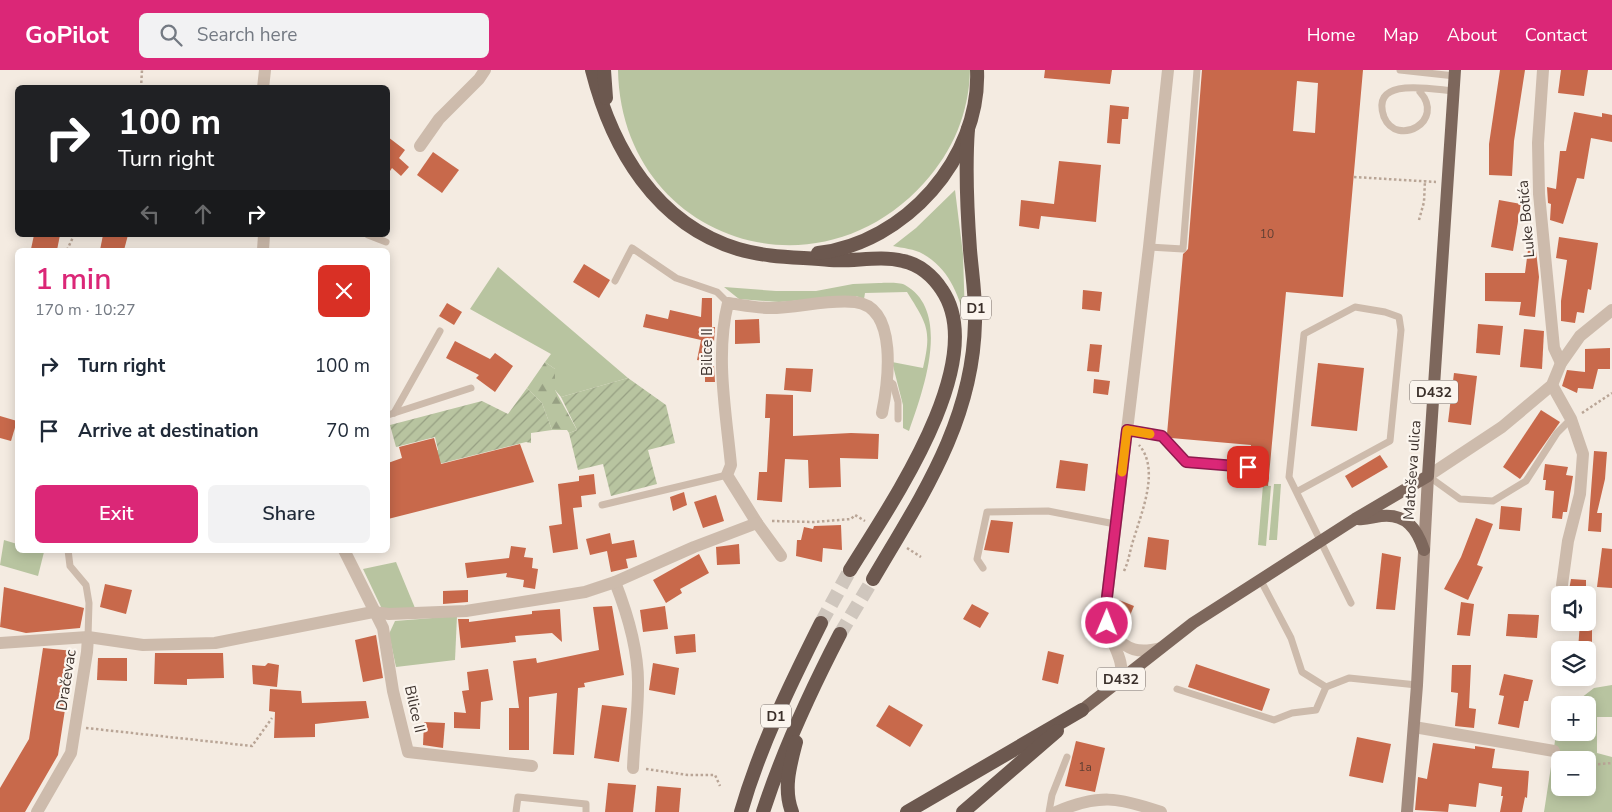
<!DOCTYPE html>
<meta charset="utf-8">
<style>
:root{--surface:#fff;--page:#f2f2f3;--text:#1f2937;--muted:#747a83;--accent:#db2777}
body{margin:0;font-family:"Nunito Sans",sans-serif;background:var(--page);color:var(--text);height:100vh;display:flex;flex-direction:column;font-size:19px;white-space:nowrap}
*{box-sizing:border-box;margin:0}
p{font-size:16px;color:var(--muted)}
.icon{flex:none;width:28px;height:28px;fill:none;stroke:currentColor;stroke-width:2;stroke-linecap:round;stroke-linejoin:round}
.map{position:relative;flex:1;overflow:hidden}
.drawer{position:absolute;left:15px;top:178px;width:375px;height:305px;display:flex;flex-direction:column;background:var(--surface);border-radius:8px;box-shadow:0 2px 12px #0003}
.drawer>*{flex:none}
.guide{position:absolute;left:15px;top:15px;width:375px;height:152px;border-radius:8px;box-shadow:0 2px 12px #0003;background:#202124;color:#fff;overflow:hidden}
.buttons{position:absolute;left:1551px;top:516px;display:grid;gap:10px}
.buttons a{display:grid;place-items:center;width:45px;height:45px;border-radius:8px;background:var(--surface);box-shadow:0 2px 12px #0003;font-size:25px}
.pin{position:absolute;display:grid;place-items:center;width:42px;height:42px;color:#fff;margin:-21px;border-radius:10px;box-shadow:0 2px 8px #0006}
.me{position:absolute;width:55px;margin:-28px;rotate:1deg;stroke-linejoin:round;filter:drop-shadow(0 0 4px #0008)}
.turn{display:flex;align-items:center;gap:18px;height:105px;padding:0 20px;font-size:22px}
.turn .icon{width:65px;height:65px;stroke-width:2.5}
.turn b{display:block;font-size:35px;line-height:42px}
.lanes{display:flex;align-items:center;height:48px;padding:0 20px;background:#0003;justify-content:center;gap:25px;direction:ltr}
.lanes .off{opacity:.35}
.round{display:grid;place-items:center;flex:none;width:52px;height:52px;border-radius:8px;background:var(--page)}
.overview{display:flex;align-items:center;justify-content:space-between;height:85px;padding:0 20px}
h1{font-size:30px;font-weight:600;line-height:38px;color:var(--accent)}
.cta{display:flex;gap:10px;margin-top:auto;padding:10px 20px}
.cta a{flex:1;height:58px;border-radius:8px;background:var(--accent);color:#fff;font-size:20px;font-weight:600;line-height:58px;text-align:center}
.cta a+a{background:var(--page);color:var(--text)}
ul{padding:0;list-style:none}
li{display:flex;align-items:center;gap:15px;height:65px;padding:0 20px}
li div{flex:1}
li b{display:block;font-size:19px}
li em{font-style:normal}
header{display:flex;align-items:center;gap:30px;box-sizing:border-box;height:70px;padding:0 25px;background:var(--accent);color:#fff}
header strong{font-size:24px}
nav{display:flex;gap:28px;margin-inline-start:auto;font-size:18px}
.search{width:350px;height:45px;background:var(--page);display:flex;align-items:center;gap:12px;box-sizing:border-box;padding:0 18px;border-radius:8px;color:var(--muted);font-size:19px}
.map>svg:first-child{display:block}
</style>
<header>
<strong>GoPilot</strong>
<div class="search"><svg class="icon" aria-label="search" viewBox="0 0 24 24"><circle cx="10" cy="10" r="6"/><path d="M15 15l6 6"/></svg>Search here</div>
<nav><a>Home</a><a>Map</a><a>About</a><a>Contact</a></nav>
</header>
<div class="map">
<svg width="1612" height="742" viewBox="0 0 1612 742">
<defs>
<pattern id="forest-firs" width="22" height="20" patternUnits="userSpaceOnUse" patternTransform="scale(1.25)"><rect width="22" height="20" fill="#b8c4a0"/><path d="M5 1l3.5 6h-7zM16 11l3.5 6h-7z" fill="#97a083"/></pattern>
<pattern id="garden-furrows" width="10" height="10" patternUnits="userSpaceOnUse" patternTransform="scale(1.25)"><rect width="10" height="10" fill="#b8c4a0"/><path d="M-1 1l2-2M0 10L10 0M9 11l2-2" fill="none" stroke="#97a083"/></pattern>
</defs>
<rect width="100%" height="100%" fill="#f4ebe1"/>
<g fill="#b8c4a0" fill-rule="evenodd">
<path d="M618 0H970C969 43 953 81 924 113 814 235 621 167 618 0Z"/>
<path d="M955 120 963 184 965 249C958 223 948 198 923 184 915 179 902 178 893 176L916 158Z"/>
<polygon points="498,197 628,308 561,327 555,320 555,299 545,292 551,284 470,239"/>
<path d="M879 213C886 213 899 212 905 215 953 242 922 323 909 361L903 358V335L892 292 923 298C932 260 927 254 907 222L865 223 864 229 856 226 779 232 739 229 724 217 776 221H816L853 214Z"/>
<polygon points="1274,414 1281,414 1277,470 1269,470"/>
<polygon points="1263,415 1271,416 1266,476 1258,475"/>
<polygon points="4,470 17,474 18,480 44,482 38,506 0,495"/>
<polygon points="396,492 415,538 382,539 363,499"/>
<polygon points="457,546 455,590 396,597 389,564 395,551"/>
<path d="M1612 615V647H1597V683L1612 687V742H1544L1559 645 1560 662H1588V635H1572L1594 618ZM1560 690H1588V718H1560Z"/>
</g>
<polygon fill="url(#forest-firs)" points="545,292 555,299 555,320 577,360 569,363 567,360 552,360 542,333 527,318"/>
<g fill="url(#garden-furrows)">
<polygon points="628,308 666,335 675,373 648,380 657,414 611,426 603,394 578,400 569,363 577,360 561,327"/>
<polygon points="527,318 542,333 552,360 531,363 531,373 526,372 411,401 407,389 438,380 435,367 396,377 390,355 482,331 508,344"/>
</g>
<g fill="#c8694b" fill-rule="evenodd">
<polygon points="1045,0 1112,0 1110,14 1044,8"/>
<path d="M1202 0H1363L1343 227 1286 222 1268 416 1248 414 1249 402 1253 397 1250 392 1251 375 1171 368 1167 364 1183 184 1188 179ZM1297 11 1318 13 1315 63 1293 61Z"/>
<polygon points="1500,0 1525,0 1514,71 1512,106 1489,105 1489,74"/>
<polygon points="1561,0 1588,0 1584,26 1558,23"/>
<polygon points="1110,35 1129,37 1128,49 1122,49 1120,74 1107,73"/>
<polygon points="1574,42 1602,47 1602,43 1612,45 1612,72 1591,68 1584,109 1577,108 1563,154 1550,150 1551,134 1548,133 1547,117 1556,119 1560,81 1566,81"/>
<polygon points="388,67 405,80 399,88 409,97 401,106 392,98 388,104"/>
<polygon points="433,82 459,100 442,123 417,105"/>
<polygon points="1059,91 1101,95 1096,152 1041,146 1039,159 1019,156 1021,130 1054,134"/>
<polygon points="1499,130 1521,134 1513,181 1491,177"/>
<polygon points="34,165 60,165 57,180 31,179"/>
<polygon points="103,165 128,165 124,180 100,180"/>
<polygon points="1559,167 1598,173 1591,220 1588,219 1584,243 1577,242 1575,253 1561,251 1561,231 1567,190 1556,188"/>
<polygon points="1528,180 1536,181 1539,207 1535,247 1519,245 1521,232 1485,231 1485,203 1525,203"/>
<polygon points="584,194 610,210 599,228 573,212"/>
<polygon points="1083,220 1102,222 1100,241 1082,239"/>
<polygon points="702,228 712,228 712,257 715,257 714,272 711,273 707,292 697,290 701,270 643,257 646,244 668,249 670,240 701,247"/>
<polygon points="447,233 462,242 454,255 439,246"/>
<polygon points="759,249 760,273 735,274 735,250"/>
<polygon points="1478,254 1503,256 1500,285 1476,283"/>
<polygon points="1524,259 1544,261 1542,299 1520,297"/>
<polygon points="455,271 490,289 495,283 513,296 495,322 476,308 479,305 446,288"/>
<polygon points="1090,274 1102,275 1099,302 1087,301"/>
<polygon points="1610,278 1610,299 1598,299 1593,319 1578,318 1577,323 1562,316 1567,300 1585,302 1585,279"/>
<polygon points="1318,293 1364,298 1357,361 1311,356"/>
<polygon points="705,296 714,296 715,312 705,312"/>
<polygon points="786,298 813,299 811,322 784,320"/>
<polygon points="1454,303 1477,306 1471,355 1448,352"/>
<polygon points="1094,309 1110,311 1108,325 1093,323"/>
<polygon points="766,324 793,325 793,366 851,363 879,364 878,389 840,388 841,417 809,418 808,390 785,389 782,432 757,430 759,402 767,402 770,348 765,348"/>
<polygon points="1541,340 1560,352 1520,409 1503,397"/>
<polygon points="0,346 17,351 11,371 0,368"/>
<polygon points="434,368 441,394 520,374 534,412 388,449 388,393 402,388 399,377"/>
<polygon points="1594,381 1607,382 1605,409 1597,443 1602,443 1601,462 1588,461"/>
<polygon points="1380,385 1388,397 1352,418 1345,406"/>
<polygon points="1060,390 1088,394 1085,421 1056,418"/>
<polygon points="1545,394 1568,397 1566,405 1573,406 1567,442 1563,442 1562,449 1552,448 1554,421 1545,420 1546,410 1543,410"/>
<polygon points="594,404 596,424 581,426 582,437 573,438 578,479 553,483 549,456 562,454 558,414 579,411 579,406"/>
<polygon points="684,422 687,435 673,441 670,427"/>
<polygon points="716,425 724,451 703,458 694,432"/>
<polygon points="1501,436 1522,438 1520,461 1499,459"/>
<polygon points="1476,448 1493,454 1477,495 1483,497 1468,530 1444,519 1461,487"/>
<polygon points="991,450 1013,452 1009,483 984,480"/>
<polygon points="841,455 842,480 823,478 822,492 796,486 797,470 801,470 804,457 813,459 814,456"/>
<polygon points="610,463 612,474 634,470 637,487 626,489 628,498 611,502 607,481 590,485 586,469"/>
<polygon points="1148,467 1169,470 1166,500 1144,497"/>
<polygon points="739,474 740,494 717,495 716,477"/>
<polygon points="511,476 526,478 524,487 533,488 532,498 538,499 535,519 523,517 524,510 506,507 507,503 467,508 465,493 509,488"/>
<polygon points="1602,478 1612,479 1612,518 1597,517"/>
<polygon points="1382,483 1401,487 1395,540 1376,539"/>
<polygon points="699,484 709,503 680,519 682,523 666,533 653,510"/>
<polygon points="1571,509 1586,510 1586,525 1563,525 1569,520"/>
<polygon points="105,514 132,520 126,544 100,537"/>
<polygon points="4,517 84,538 80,558 26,563 0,557"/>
<polygon points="468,520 468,532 443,534 443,521"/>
<polygon points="1119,530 1134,536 1128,550 1115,545"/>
<polygon points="1461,532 1474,534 1470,566 1457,565"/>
<polygon points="972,534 989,543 980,558 963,549"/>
<polygon points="612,536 624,605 584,613 585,617 578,618 574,685 553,684 557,623 529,627 529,680 509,680 509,638 519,638 513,591 536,588 537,593 599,580 593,537"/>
<polygon points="665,536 668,559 643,562 640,540"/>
<polygon points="560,539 562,572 552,563 515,566 516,572 461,578 458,549 469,549 469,552 532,544 532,541"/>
<polygon points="1508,544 1539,545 1537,568 1506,566"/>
<polygon points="1580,552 1592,552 1592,580 1578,580"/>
<polygon points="695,564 696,582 676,584 674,566"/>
<polygon points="376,565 383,608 363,612 355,570"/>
<polygon points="43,578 74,581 58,685 25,742 0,742 0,718 29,669"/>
<polygon points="1048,581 1064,585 1058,614 1042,610"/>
<polygon points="155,583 223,583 224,608 187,609 187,615 154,614"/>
<polygon points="98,588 127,588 127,611 97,610"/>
<polygon points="268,593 279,595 277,617 253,614 252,595 265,596"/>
<polygon points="653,593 679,598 675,625 649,620"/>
<polygon points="1196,594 1270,619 1262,641 1188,617"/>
<polygon points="1452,595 1471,595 1469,638 1476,639 1474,658 1455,656 1458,623 1451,622"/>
<polygon points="488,599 493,630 481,632 480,659 454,658 454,642 466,643 462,621 469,620 467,602"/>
<polygon points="1504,604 1533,610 1528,631 1524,631 1519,658 1498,654 1504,626 1499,625"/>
<polygon points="270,619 301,621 302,633 366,631 369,648 315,654 315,667 274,668 275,642 269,641"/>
<polygon points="602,635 627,638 619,692 594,688"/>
<polygon points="889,635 923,655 910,677 876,656"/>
<polygon points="424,652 445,653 443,678 423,675"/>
<polygon points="1357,667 1391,674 1383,713 1349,706"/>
<polygon points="1076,671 1105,678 1095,722 1065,716"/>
<polygon points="1433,673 1475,679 1475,676 1495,679 1492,698 1529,701 1527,728 1525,727 1522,742 1500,742 1503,726 1501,726 1502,717 1479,713 1476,737 1449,734 1448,742 1415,740 1418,707 1427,709"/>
<polygon points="608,713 636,715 633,742 605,742"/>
<polygon points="657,716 681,718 679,742 655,742"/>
</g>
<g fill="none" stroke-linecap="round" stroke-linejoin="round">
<g stroke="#cfc6bd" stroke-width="14" stroke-dasharray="14 7" stroke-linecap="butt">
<polyline points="821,553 850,500"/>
<polyline points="840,564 873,509"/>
</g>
<g stroke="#b9a596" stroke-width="2.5" stroke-dasharray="2.5 2.5" stroke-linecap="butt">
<polyline points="141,18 142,0"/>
<polyline points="1354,107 1436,112"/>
<polyline points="1419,150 1424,132 1425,110"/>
<polyline points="67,180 74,165"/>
<polyline points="1582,343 1612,323"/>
<polyline points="772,451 814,452 851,449 855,445 865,451"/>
<polyline points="907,478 921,487"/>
<path d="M1124 501C1129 491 1130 479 1134 468 1142 441 1160 399 1139 375"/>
<polyline points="86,658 252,676 272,648"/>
<polyline points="1588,695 1612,693"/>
<polyline points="646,699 688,705 715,705 720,716"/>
</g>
<g stroke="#cdbbac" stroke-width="7">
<polyline points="1400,0 1455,6"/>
<path d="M1420 22C1446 51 1397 78 1384 47 1369 5 1435 20 1454 21"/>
<polyline points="368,165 386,172"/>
<polyline points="1149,177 1183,179 1197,0"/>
<polyline points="615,211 632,178 676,208 717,222 728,233"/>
<polyline points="888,310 893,314 898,332 898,349"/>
<polyline points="394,343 440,261"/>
<polyline points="388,345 471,318"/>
<polyline points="1127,360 1162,366 1186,392 1248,397"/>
<polyline points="1428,406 1460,429 1493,431 1526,411 1557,363 1571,349"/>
<polyline points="1298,421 1390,371 1401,260 1399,247 1385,242 1355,237 1304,264 1289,407 1351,533"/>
<polyline points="602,435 727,405"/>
<polyline points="68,480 70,496 86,515 89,533 88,567"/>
<polyline points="983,498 977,489 987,442 1048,441 1115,454"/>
<polyline points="1326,617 1349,608 1417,615"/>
<polyline points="1177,619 1274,650 1292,643 1316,640 1326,617 1302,602 1291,568 1260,509"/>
<polyline points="516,742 518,727 586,734 586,742"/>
<polyline points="1049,742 1052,725 1067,687"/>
</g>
<g stroke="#cdbbac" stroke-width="12">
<polyline points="1543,0 1538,73 1539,124 1554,278 1561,293"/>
<polyline points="263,18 265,0"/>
<polyline points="420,76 439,49 479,9 485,0"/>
<polyline points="263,180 264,165"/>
<polyline points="1552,315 1571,349 1583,384 1580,424 1568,471 1562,515"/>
<polyline points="1428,406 1502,357 1552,315 1561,293 1580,266 1612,240"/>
<polyline points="344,480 383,558 393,621 408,682 532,696"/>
<path d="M781 486 757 453 727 405 731 395C726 342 715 285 728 233 742 235 756 238 770 238 798 238 827 229 855 232 899 237 888 313 882 343"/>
<path d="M615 512C628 545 639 581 638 617 638 644 634 671 633 698"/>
<path d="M1110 564C1129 580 1137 584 1161 578"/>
<polyline points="0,573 88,567 143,575 215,573 373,542 389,544 466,541 585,522 615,512 694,477 757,453"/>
<path d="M1120 610C1126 590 1111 575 1107 554 1106 546 1107 536 1107 527L1149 177 1168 0"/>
<polyline points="1414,657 1554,681"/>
<polyline points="37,742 71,683 87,582 88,567"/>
<path d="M1056 742C1099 724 1118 727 1161 742"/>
</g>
<polyline stroke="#a18a7d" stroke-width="12" points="1407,742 1417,615 1428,406"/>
<g stroke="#7d675c" stroke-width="12">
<path d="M1358 449C1367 450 1373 447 1381 446 1406 443 1417 459 1424 480"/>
<polyline points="1082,640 1193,553 1355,449 1428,406 1455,0"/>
</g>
<g stroke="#6c584f" stroke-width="14">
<path d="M592 0C612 79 656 154 738 179 768 188 800 187 830 190 854 192 879 185 903 191 919 194 933 206 942 220 991 292 888 438 850 500"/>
<polyline points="604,0 606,28"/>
<path d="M818 183C905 173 981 88 977 0"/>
<path d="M873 509C921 427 973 352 975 252 976 228 972 204 970 180 967 139 965 99 968 59"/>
<path d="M741 742C760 676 790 615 821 553"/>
<path d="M763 742C783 680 810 622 840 564"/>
<path d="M792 742C783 719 790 695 796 672"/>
<polyline points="907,742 1082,640"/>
<polyline points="963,742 1057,661"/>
</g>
</g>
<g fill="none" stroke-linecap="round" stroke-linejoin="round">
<defs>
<polyline id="route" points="1107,553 1107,527 1127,360 1162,366 1186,392 1248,397"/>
</defs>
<use href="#route" stroke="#8e194d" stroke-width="12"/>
<use href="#route" stroke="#db2777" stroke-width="9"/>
<polyline stroke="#f59e0b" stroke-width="9" points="1122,402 1127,360 1150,364"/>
</g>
<g text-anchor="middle" stroke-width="4.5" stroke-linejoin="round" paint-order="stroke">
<g font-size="12" fill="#5e3e33">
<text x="1267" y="168">10</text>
<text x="1085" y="701">1a</text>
</g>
<g fill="#fbf5ee" stroke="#756b66" stroke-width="1">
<rect x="961" y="226.5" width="30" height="23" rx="4"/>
<rect x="1410" y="310.5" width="48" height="23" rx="4"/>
<rect x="1097" y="597.5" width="48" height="23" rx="4"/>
<rect x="761" y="634.5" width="30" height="23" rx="4"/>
</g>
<g font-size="14" font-weight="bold" fill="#3b302b">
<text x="976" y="243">D1</text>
<text x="1434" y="327">D432</text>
<text x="1121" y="614">D432</text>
<text x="776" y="651">D1</text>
</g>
<g font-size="15" fill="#3b302b" stroke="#fbf5ee">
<text transform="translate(1526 149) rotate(-95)" y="5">Luke Botića</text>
<text transform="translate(707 282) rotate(-90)" y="5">Bilice II</text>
<text transform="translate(1412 400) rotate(-86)" y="5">Matoševa ulica</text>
<text transform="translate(66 610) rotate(-81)" y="5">Dračevac</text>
<text transform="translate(415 639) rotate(77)" y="5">Bilice II</text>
</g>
</g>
</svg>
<div class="buttons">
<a><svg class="icon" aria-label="sound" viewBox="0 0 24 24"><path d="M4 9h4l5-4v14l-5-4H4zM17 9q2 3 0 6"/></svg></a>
<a><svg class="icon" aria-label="layers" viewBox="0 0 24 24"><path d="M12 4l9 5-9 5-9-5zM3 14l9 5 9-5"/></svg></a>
<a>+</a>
<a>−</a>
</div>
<div class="pin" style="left:1248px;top:397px;background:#d93025"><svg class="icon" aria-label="arrive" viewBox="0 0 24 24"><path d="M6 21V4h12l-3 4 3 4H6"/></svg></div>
<svg class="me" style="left:1107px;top:553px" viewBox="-20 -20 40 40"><circle r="17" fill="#db2777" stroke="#fff" stroke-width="3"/><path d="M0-11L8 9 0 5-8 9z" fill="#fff"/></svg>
<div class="guide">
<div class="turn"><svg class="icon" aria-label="right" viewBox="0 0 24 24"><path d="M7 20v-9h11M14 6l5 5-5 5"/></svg><div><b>100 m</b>Turn right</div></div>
<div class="lanes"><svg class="icon off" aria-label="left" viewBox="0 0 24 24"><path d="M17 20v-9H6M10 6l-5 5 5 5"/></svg><svg class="icon off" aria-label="ahead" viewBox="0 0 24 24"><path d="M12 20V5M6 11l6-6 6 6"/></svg><svg class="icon" aria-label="right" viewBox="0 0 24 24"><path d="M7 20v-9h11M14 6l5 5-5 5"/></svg></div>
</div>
<section class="drawer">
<div class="overview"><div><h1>1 min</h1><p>170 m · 10:27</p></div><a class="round" style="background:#d93025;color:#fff"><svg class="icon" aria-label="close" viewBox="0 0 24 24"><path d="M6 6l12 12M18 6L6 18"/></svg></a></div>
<ul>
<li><svg class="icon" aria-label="right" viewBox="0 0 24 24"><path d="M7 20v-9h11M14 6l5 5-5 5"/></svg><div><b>Turn right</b></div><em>100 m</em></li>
<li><svg class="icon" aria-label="arrive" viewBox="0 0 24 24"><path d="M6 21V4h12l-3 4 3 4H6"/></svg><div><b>Arrive at destination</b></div><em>70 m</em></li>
</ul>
<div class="cta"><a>Exit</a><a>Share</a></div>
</section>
</div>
